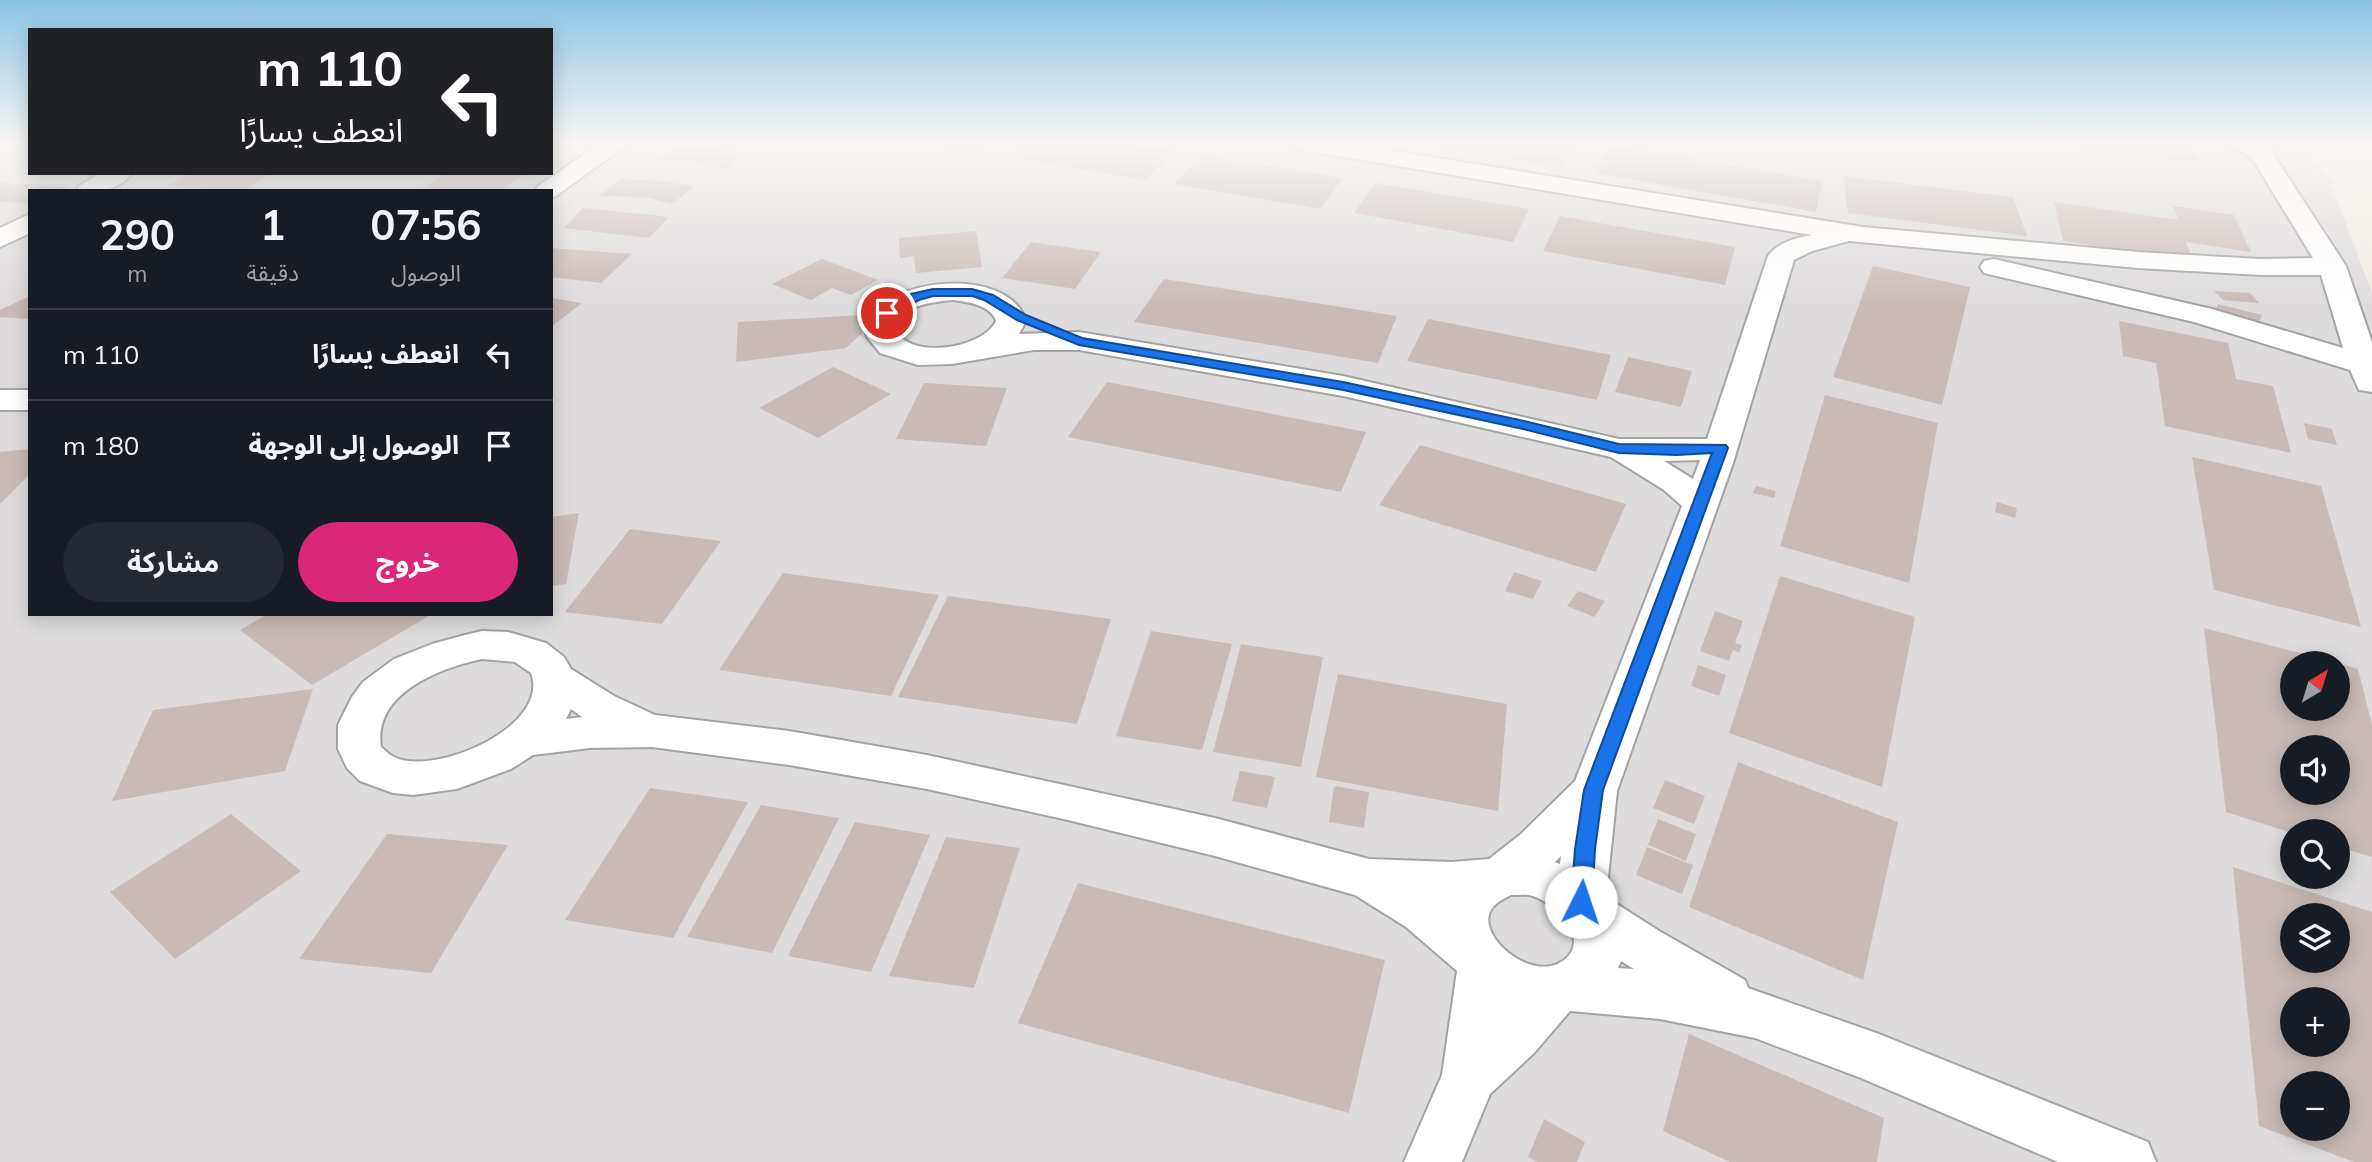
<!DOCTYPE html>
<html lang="ar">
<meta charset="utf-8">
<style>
:root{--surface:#171b24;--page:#242831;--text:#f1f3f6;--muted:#9ea1a6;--line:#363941;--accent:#db2777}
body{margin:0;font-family:Mulish,"Noto Sans Arabic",sans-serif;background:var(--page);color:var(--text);direction:rtl;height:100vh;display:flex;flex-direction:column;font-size:26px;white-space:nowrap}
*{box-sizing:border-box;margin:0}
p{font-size:23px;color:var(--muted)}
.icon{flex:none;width:38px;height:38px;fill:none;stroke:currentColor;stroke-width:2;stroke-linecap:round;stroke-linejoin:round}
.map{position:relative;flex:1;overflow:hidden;direction:ltr}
.panel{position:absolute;left:28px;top:189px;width:525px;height:427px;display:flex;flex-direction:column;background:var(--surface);border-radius:0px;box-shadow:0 4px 18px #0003;direction:rtl}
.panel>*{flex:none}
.hud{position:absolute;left:28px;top:28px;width:525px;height:147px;border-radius:0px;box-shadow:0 4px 18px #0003;direction:rtl;background:#202124;color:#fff;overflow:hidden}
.needle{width:46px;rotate:38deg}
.controls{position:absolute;left:2280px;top:651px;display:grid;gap:14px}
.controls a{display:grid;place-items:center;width:70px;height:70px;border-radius:50%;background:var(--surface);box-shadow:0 4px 18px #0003;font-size:35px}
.pin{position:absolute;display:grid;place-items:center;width:60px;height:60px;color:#fff;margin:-30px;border:4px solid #fff;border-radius:50%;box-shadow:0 2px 7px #0007}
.me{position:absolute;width:77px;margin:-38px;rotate:4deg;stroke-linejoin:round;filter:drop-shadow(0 0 5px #0008)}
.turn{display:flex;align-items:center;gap:24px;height:147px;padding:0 35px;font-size:32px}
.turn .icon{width:91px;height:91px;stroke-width:2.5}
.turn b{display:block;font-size:49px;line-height:60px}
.eta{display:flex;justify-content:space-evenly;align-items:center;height:119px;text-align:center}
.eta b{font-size:42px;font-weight:700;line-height:49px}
.button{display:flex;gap:14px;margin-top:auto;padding:14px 35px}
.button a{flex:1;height:80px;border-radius:42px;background:var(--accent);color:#fff;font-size:28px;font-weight:700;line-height:80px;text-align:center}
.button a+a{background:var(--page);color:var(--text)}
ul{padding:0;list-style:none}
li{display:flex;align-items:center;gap:21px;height:91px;padding:0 35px;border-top:2px solid var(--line)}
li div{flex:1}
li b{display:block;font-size:26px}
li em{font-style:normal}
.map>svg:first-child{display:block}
</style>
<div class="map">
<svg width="2372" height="1162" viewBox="0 0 2372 1162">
<rect width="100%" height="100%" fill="#f0eae4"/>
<path fill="#dddbdc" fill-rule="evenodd" d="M0 143H30V173H551V143H2283L2302 153 2329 179 2372 293V1162H0ZM30 191H551V614H30ZM2292 663H2338V709H2292ZM2292 747H2338V793H2292ZM2292 831H2338V877H2292ZM2292 915H2338V961H2292ZM2292 999H2338V1045H2292ZM2292 1083H2338V1129H2292Z"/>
<g fill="#c8bbb7" fill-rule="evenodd">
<polygon points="950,143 990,143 978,153 943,148"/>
<polygon points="1022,143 1124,143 1175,151 1146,180 1006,157"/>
<polygon points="1410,143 1574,143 1563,168"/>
<polygon points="2073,143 2189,143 2199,164 2075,148"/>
<polygon points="1610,145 1823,181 1816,212 1595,173"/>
<polygon points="675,146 718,148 746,154 726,170 699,163 656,162"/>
<polygon points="1202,155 1343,178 1320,209 1174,184"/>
<polygon points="193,173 273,173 242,191 167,186"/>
<polygon points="445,173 525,173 501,191 419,191"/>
<polygon points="1843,176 2013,197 2027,236 1848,213"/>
<polygon points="621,179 665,181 694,187 672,204 644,197 599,196"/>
<polygon points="0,183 68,187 60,191 30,191 30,203 0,202"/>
<polygon points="1376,183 1529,209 1513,242 1354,213"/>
<polygon points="2054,202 2178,220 2173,206 2234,215 2251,252 2186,242 2193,261 2063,241"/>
<polygon points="583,208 669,217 649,238 564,228"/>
<polygon points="1560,216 1735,247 1725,285 1543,251"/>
<polygon points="976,231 982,267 916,273 914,256 900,258 899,238"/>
<polygon points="1031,242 1101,252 1075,289 1002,278"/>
<polygon points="551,248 632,254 601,283 551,277"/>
<polygon points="822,259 878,280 851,295 832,288 811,300 772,284"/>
<polygon points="1873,266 1970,287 1942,405 1833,377"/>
<polygon points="1164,279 1397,316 1378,363 1134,322"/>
<polygon points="2214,291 2250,293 2259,303 2223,300"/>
<polygon points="30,296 30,319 0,317 0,310"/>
<polygon points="551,298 582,303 551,327"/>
<polygon points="2218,304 2262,315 2258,324 2215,312"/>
<polygon points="862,315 862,333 846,348 736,362 738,322"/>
<polygon points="1428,319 1611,355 1597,400 1407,361"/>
<polygon points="2119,321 2228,343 2236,379 2273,386 2291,453 2165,426 2156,363 2123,356"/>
<polygon points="1628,357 1692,371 1681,407 1615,392"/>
<polygon points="833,367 891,394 818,438 759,408"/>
<polygon points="1107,382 1366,432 1341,492 1068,437"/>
<polygon points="924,383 1007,388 986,446 896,439"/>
<polygon points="1825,395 1938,423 1909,583 1780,546"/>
<polygon points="2304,423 2332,429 2337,445 2308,439"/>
<polygon points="1420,445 1626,504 1596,572 1379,505"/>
<polygon points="30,449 30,474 0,504 0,452"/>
<polygon points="2192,457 2321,486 2361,627 2214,590"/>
<polygon points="1756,486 1776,491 1774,498 1753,493"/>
<polygon points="1997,502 2017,508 2015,518 1995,512"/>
<polygon points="579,513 566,584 551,586 551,517"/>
<polygon points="630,529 721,541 662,624 565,612"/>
<polygon points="1514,572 1542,581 1533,599 1505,591"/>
<polygon points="783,573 939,595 891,696 719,670"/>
<polygon points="1780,576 1915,617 1882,787 1729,733"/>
<polygon points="1578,591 1605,601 1594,617 1567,606"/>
<polygon points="948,596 1111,619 1077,724 898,697"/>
<polygon points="1715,611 1743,621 1735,643 1742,645 1739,653 1733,650 1729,661 1700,651"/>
<polygon points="268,614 432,614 312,685 240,630"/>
<path d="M2204 628 2334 662 2292 663V709H2338V663L2358 669 2372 725V857L2338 847V831L2292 833 2226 812ZM2292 747H2338V793H2292Z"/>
<polygon points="1151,631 1232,644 1202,750 1116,736"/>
<polygon points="1241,644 1323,657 1301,767 1213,752"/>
<polygon points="1698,665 1726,675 1719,696 1691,686"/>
<polygon points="1338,674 1507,704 1498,811 1316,777"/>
<polygon points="313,689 285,771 112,801 153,710"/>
<polygon points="1738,762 1898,822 1863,980 1689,907"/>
<polygon points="1240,771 1275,777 1267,808 1232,801"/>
<polygon points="1665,780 1705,796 1694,824 1653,808"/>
<polygon points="1334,786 1369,792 1364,828 1329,822"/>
<polygon points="650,788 748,802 673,938 565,920"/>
<polygon points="761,805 839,818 772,953 687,937"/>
<polygon points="231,814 301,871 175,959 110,892"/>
<polygon points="1658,819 1696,834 1686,861 1648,845"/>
<polygon points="855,822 930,835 871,972 788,956"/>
<polygon points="387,834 508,845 431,973 299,959"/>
<polygon points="946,837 1020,848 974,988 889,976"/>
<polygon points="1647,847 1693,865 1682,894 1636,875"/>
<path d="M2233 867 2372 912V1162H2354L2259 1126ZM2292 915H2338V961H2292ZM2292 999H2338V1045H2292ZM2292 1083H2338V1129H2292Z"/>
<polygon points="1078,883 1385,960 1349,1113 1018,1023"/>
<polygon points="1689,1034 1884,1118 1877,1162 1730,1162 1663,1131"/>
<polygon points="1544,1119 1585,1142 1577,1162 1537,1162 1528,1157"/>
</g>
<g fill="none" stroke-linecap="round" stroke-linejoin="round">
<defs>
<g id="street">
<polygon points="601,143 629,143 556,196 551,198 551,191 535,191 538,186"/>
<path d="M1290 143H1345L1863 227 2138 252 2260 259 2313 258 2252 158 2234 148 2230 143H2260L2269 148 2346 266 2372 342V392L2359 390 2350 370 2194 322 1984 273 1980 267 1984 261 1994 259 2212 309 2343 348 2321 275H2260L2138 268 1849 241 1812 251 1794 260 1733 463 1617 791 1606 897 1659 931 1745 980 1748 988 1879 1034 2148 1142 2156 1162H2058L1861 1078 1755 1038 1660 1019 1570 1011 1534 1053 1490 1094 1462 1162H1404L1442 1075 1457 971 1406 927 1355 895 1215 856 1068 820 927 789 789 765 652 747 590 748 533 755 511 769 457 789 413 795 393 793 360 781 347 768 338 749V725L352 697 363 682 394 659 432 644 465 635 482 631 508 632 546 643 564 657 571 669 614 696 655 715 789 731 927 755 1215 818 1369 859 1452 862 1489 859 1521 834 1575 781 1682 506 1664 490 1611 457 1343 396 1079 350H1034L952 364 918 365 880 353 867 337 864 326C884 276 1009 265 1026 321L1019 334 1079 332 1343 376 1619 439H1707L1768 256C1778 242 1796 238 1812 235L1302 150 1294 148ZM953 300C968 302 991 305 996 321 982 350 904 361 894 326 901 305 934 302 953 300ZM1700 460 1693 479 1664 461ZM482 659 515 662 531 673C551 727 434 777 394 757 389 755 385 750 381 747 373 693 440 668 482 659ZM571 709 582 717 566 719ZM1561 856 1560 864 1554 862H1555ZM1511 895C1518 895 1526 894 1533 896 1557 904 1591 939 1564 960 1532 985 1471 933 1493 907 1497 902 1505 898 1511 895ZM1621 961 1634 969 1618 968Z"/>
<path d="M101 173H132C119 192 96 191 76 191L79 186Z"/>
<polygon points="30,214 30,233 0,247 0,228"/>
<rect x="0" y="390" width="30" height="20"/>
</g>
</defs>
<use href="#street" stroke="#a3a3a3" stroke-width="4"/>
<use href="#street" fill="#fff" fill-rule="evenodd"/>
</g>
<linearGradient id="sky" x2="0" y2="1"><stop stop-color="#8cc4e5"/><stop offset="0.47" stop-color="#f8f6f3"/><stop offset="1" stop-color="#f8f6f3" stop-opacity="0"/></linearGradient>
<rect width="2372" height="306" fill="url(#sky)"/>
<polygon fill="#1a73e8" stroke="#114b97" stroke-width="2" points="933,289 972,289 993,295 1026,315 1082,338 1343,382 1524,421 1619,444 1726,445 1728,448 1603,790 1595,849 1592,902 1589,908 1581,910 1574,908 1571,902 1575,849 1584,790 1712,453 1677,455 1619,453 1523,429 1343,390 1079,345 1017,320 984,300 972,296 933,296 919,300 891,315 880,313 911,294"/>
</svg>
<div class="controls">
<a><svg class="needle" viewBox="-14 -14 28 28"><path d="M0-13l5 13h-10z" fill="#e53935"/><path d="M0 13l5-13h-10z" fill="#9ea1a6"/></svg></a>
<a><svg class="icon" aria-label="sound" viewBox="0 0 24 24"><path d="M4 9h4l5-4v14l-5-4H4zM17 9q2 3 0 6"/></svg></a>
<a><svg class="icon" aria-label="search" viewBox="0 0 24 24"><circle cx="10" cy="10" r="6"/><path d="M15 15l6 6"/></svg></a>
<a><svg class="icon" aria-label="layers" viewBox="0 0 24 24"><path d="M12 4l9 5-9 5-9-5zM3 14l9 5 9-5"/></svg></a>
<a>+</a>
<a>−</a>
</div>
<div class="pin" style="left:887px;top:313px;background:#d93025"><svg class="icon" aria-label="arrive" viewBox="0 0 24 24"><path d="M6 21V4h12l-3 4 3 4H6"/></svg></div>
<svg class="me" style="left:1581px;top:902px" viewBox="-20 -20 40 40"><circle r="19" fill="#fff"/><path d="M0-13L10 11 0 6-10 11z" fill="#1a73e8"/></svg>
<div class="hud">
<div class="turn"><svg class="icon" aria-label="left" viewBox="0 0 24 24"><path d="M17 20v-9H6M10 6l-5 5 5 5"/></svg><div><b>110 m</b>انعطف يسارًا</div></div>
</div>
<section class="panel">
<div class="eta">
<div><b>07:56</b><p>الوصول</p></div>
<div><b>1</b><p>دقيقة</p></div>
<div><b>290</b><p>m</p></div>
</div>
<ul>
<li><svg class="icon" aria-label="left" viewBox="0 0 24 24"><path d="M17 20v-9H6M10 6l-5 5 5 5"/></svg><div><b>انعطف يسارًا</b></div><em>110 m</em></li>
<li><svg class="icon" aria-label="arrive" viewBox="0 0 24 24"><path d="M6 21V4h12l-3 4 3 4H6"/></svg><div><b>الوصول إلى الوجهة</b></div><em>180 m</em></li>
</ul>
<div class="button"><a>خروج</a><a>مشاركة</a></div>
</section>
</div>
